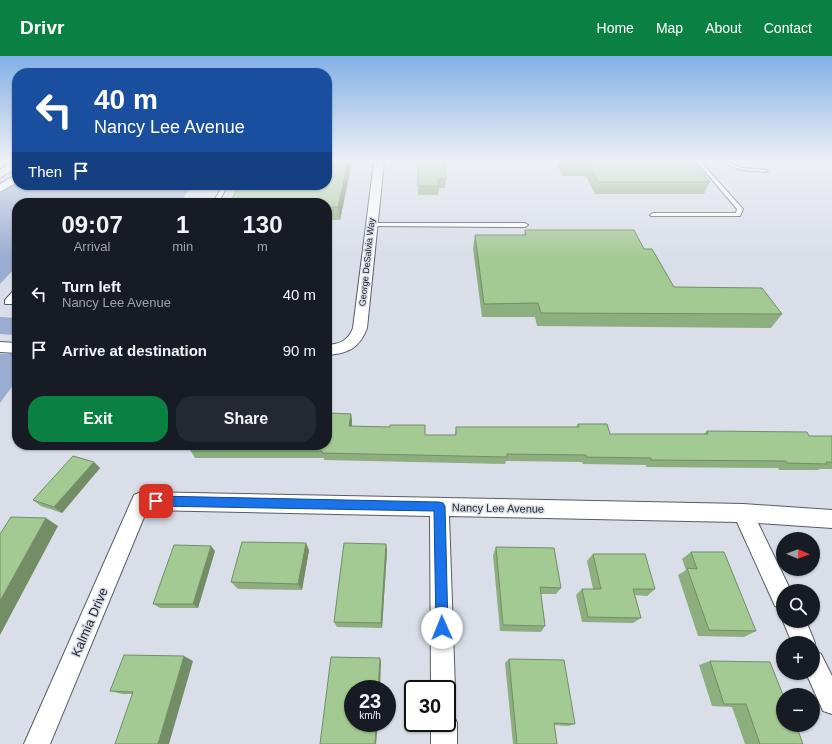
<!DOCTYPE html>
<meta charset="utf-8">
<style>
:root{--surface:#171b24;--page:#242831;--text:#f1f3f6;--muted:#9ea1a6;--accent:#0b8043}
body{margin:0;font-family:Helvetica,sans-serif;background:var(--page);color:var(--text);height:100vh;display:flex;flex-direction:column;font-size:15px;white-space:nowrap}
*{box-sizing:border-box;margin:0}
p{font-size:13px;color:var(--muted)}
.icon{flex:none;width:22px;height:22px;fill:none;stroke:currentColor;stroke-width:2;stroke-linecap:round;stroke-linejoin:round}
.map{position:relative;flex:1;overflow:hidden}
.panel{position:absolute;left:12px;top:142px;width:320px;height:252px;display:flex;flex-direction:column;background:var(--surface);border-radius:16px;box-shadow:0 1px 3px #0004}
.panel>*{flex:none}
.top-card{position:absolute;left:12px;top:12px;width:320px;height:122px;border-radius:16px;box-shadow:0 1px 3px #0004;background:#1a4fa0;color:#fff;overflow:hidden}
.needle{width:26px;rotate:91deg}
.buttons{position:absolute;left:776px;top:476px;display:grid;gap:8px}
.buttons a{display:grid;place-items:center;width:44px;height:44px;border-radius:50%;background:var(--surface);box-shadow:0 1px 3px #0004;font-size:20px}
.speed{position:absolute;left:344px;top:624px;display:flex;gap:8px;font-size:20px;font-weight:700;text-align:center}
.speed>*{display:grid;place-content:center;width:52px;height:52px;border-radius:50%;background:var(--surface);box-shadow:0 1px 3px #0004;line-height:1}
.speed small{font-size:10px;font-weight:400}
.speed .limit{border:2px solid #111;border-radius:6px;background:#fff;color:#111}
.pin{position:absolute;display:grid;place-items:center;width:34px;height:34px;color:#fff;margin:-17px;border-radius:8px;box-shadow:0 2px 6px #0006}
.me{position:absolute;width:44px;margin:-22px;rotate:359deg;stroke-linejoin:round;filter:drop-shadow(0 0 3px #0008)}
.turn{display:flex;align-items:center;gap:14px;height:84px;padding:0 16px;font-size:18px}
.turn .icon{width:52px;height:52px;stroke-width:2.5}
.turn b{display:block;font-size:28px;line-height:34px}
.then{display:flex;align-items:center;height:38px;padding:0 16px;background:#0003;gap:8px;font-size:15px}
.eta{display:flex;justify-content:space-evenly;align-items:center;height:68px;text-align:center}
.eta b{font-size:24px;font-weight:800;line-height:28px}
.cta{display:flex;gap:8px;margin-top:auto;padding:8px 16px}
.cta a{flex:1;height:46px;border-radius:16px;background:var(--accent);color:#fff;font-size:16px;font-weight:800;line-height:46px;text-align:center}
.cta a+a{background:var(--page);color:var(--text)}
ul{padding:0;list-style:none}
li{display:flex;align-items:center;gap:12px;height:56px;padding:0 16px}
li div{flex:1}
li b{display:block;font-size:15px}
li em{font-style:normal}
header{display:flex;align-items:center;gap:24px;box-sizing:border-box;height:56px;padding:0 20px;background:var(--accent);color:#fff}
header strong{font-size:19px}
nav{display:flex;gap:22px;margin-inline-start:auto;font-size:14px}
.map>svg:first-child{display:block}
</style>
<header>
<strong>Drivr</strong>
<nav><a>Home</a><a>Map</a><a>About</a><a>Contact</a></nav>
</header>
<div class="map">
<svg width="832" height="688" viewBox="0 0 832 688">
<rect width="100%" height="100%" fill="#d9dee8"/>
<g fill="#9aaccf">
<polygon points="17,125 17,129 192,129 180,147 17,147 17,210 0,228 0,138"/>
<polygon points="0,261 17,262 17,279 0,278"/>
<polygon points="0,298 17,298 17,324 0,347"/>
</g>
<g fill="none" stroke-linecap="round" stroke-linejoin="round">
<defs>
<g id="lane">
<polygon points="697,106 701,106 742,152 743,153 740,160 651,160 650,159 653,157 736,157 737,153"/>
<polygon points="721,106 727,106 742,112 766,114 768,115 766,116 741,114"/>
<polygon points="224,129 228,129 218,147 212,147"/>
<polygon points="369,167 525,167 528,169 525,171 371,170 369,169"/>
<polygon points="17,232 17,238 12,244 17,244 17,248 5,248 5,244 15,233"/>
</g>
<g id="street">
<polygon points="11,106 17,106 17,111 0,122 0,114"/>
<path d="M374 106H384L367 272C360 292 347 298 327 299V289C340 288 348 285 353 272Z"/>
<polygon points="17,118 17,126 0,136 0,128"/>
<polygon points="0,286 17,287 17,297 0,296"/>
<polygon points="141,436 743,448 832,454 832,472 758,467 791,535 783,535 783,553 775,550 737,466 449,460 455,633 452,642 447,643 447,633 431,633 430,460 147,454 50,688 24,688 134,439"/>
<polygon points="783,565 806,565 815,587 813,593 813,587 792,587"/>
<polygon points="813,594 821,598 832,620 832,658 823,655 806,617 813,617"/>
<polygon points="447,656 453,658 457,667 457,688 431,688 431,667 447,667"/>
</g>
</defs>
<use href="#lane" stroke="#585c65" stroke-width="2"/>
<use href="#street" stroke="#585c65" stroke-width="2"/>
<use href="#lane" fill="#fff" fill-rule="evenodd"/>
<use href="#street" fill="#fff" fill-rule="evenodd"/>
</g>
<g fill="#8dae7e">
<polygon points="327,106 352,106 340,164 327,164"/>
<polygon points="418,106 446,123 445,132 439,132 438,139 418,139"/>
<polygon points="556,106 693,106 710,126 704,138 595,138 586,120 562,120"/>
<polygon points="525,174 644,193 674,231 782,258 771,272 537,270 535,261 482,261 473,192 475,179 524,179"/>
<polygon points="351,358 352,365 352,370 425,379 455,379 456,371 576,371 578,368 610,378 704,378 707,375 809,380 832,380 832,413 820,413 818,414 779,414 778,412 646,411 646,409 583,408 582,406 506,405 505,408 324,404 324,402 195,402 191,395 191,393 139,392 137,389 327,389"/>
<polygon points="94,406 100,412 62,457 41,450 33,444"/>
<polygon points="386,488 387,495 382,572 337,571 334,566"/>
<polygon points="496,491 561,532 556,538 541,538 545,570 541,576 500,575 493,499"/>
<polygon points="309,494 302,534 238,533 231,526"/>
<polygon points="215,495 198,552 160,552 153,548"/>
<polygon points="691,496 756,575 744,581 698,580 678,519 686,514 682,503"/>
<polygon points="593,498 655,533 647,540 635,539 641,562 633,567 582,566 576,539 582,533 593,533 587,505"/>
<polygon points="509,603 575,668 568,670 554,669 557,688 513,688 505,607"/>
<polygon points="193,605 132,638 122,638 110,635"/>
<polygon points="710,605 803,688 745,688 732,651 712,650 699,609"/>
</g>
<g fill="#738d67">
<polygon points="348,106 352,106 340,164 338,151"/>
<polygon points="351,358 352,365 351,378 349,370"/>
<polygon points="94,406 100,412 62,457 54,451"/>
<polygon points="46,462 58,470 0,579 0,545"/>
<polygon points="306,487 309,494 302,534 298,528"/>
<polygon points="386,488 387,495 382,572 381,567"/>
<polygon points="211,490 215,495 198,552 193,548"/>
<polygon points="184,600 193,605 169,688 158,688"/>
<polygon points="380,602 381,606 380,633 378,633"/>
<polygon points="376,667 378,667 376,688 375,688"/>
</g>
<g fill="#a4ca93" stroke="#738d67">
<polygon points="327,106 348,106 338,151 327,151 327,147 230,147 239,129 327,129"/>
<polygon points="418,106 445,106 446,123 438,123 439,130 418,130"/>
<polygon points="564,106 693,106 710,126 598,126 589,108 565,108"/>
<polygon points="525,174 634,174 644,193 652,193 674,231 762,232 782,258 541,257 538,247 484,248 475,179 526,179"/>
<polygon points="329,357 351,358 349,370 390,371 390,369 425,369 425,379 456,379 456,371 579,371 578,368 607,368 610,378 708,378 707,375 807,376 809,380 832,380 832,406 826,406 827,408 787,407 786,405 651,404 651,402 586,401 586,399 507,398 507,401 322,397 322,395 191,395 193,389 327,389 327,368"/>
<polygon points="73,400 94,406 54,451 33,444"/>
<polygon points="11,461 46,462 0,545 0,478"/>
<polygon points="242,486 306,487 298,528 231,526"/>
<polygon points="344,487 386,488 381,567 334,566"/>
<polygon points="174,489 211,490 193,548 153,548"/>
<polygon points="496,491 554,492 561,532 540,531 545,570 503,569"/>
<polygon points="691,496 724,496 756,575 709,574 687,512 697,513"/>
<polygon points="593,498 645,498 655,533 633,533 641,562 588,561 582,533 601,533"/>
<polygon points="124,599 184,600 158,688 115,688 133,636 110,635"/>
<polygon points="331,601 380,602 378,633 353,633 353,667 376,667 375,688 320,688"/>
<polygon points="509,603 564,604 575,668 554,667 557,688 517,688"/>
<polygon points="710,605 770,606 783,639 783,669 796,669 803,688 760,688 746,648 724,648"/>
</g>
<linearGradient id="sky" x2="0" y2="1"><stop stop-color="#83b0e5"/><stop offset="0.52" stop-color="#eef0f5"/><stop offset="1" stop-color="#eef0f5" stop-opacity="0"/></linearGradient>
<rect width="832" height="202" fill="url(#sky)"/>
<polygon fill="#1a73e8" stroke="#114b97" points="156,440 439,446 443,447 445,450 448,572 446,577 442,579 437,577 436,572 434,455 156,450 153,448 151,445 153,441"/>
<g text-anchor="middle" stroke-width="3" stroke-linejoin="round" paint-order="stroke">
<g font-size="9" fill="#25272b" stroke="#d9dee8">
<text transform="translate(367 206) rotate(-84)" y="3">George DeSalvia Way</text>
</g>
<g font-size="11" fill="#25272b" stroke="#d9dee8">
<text transform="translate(498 452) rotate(1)" y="4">Nancy Lee Avenue</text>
</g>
<g font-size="13" fill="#25272b" stroke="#d9dee8">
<text transform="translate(89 566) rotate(-67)" y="5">Kalmia Drive</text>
</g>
</g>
</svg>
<div class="buttons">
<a><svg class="needle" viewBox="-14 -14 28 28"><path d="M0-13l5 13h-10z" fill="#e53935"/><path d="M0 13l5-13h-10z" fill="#9ea1a6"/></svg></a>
<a><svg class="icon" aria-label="search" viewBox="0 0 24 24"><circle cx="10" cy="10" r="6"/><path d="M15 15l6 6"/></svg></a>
<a>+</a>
<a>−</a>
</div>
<div class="speed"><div>23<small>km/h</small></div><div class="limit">30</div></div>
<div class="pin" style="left:156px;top:445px;background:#d93025"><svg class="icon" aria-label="arrive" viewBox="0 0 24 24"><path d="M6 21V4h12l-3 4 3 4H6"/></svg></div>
<svg class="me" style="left:442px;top:572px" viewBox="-20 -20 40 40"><circle r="19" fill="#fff"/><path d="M0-13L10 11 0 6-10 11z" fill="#1a73e8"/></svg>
<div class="top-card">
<div class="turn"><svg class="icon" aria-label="left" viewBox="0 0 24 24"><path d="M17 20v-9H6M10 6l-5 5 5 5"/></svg><div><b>40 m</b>Nancy Lee Avenue</div></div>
<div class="then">Then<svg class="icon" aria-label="arrive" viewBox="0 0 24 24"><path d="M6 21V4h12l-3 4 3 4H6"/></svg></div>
</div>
<section class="panel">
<div class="eta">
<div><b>09:07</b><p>Arrival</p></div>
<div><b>1</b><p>min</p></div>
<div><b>130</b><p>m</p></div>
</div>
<ul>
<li><svg class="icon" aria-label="left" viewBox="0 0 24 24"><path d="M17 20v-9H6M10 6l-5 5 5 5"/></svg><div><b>Turn left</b><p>Nancy Lee Avenue</p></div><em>40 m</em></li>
<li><svg class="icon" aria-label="arrive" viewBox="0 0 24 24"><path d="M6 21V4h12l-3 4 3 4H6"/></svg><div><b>Arrive at destination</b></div><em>90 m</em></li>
</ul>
<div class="cta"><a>Exit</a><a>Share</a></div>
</section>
</div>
